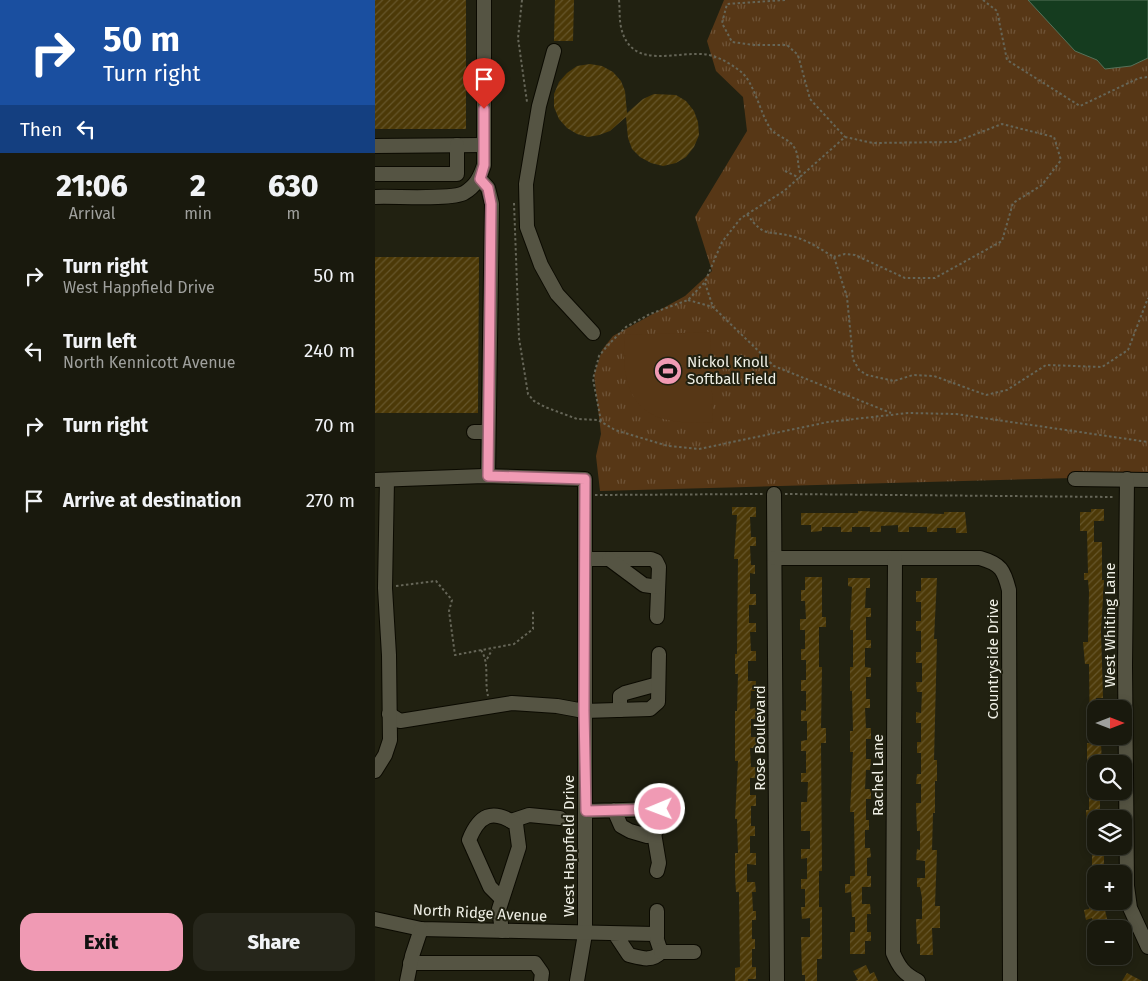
<!DOCTYPE html>
<meta charset="utf-8">
<style>
:root{--surface:#19190d;--page:#26261b;--text:#f1f3f6;--muted:#9fa09d;--line:#37382e;--accent:#f09ab4}
body{margin:0;font-family:"Fira Sans",sans-serif;background:var(--page);color:var(--text);height:100vh;display:flex;flex-direction:column;font-size:19px;white-space:nowrap}
*{box-sizing:border-box;margin:0}
p{font-size:16px;color:var(--muted)}
.icon{flex:none;width:28px;height:28px;fill:none;stroke:currentColor;stroke-width:2;stroke-linecap:round;stroke-linejoin:round}
.map{position:relative;flex:1;overflow:hidden}
.sheet{display:flex;flex-direction:column;background:var(--surface);width:375px}
.sheet>*{flex:none}
.guide{background:#1a4fa0;color:#fff;overflow:hidden}
.needle{width:32px;rotate:90deg}
.fabs{position:absolute;left:712px;top:700px;display:grid;gap:10px}
.fabs a{display:grid;place-items:center;width:45px;height:45px;border-radius:10px;background:var(--surface);box-shadow:0 2px 8px #0003,0 0 0 1px var(--line);font-size:25px}
.pin{position:absolute;display:grid;place-items:center;width:42px;height:42px;color:#fff;margin:-51px -21px;border-radius:50% 50% 50% 0;rotate:-45deg;box-shadow:0 0 5px #0007}
.pin .icon{rotate:45deg}
.me{position:absolute;width:55px;margin:-28px;rotate:269deg;stroke-linejoin:round;filter:drop-shadow(0 0 4px #0008)}
.turn{display:flex;align-items:center;gap:18px;height:105px;padding:0 20px;font-size:22px}
.turn .icon{width:65px;height:65px;stroke-width:2.5}
.turn b{display:block;font-size:35px;line-height:42px}
.then{display:flex;align-items:center;height:48px;padding:0 20px;background:#0003;gap:10px;font-size:19px}
.eta{display:flex;justify-content:space-evenly;align-items:center;height:85px;text-align:center}
.eta b{font-size:30px;font-weight:800;line-height:35px}
.primary-button{display:flex;gap:10px;margin-top:auto;padding:10px 20px}
.primary-button a{flex:1;height:58px;border-radius:15px;background:var(--accent);color:#111;font-size:20px;font-weight:800;line-height:58px;text-align:center}
.primary-button a+a{background:var(--page);color:var(--text)}
ul{padding:0;list-style:none}
li{display:flex;align-items:center;gap:15px;height:75px;padding:0 20px}
li div{flex:1}
li b{display:block;font-size:19px}
li em{font-style:normal}
main{display:flex;flex:1;min-height:0}
.map>svg:first-child{display:block}
</style>
<main>
<section class="sheet">
<div class="guide">
<div class="turn"><svg class="icon" aria-label="right" viewBox="0 0 24 24"><path d="M7 20v-9h11M14 6l5 5-5 5"/></svg><div><b>50 m</b>Turn right</div></div>
<div class="then">Then<svg class="icon" aria-label="left" viewBox="0 0 24 24"><path d="M17 20v-9H6M10 6l-5 5 5 5"/></svg></div>
</div>
<div class="eta">
<div><b>21:06</b><p>Arrival</p></div>
<div><b>2</b><p>min</p></div>
<div><b>630</b><p>m</p></div>
</div>
<ul>
<li><svg class="icon" aria-label="right" viewBox="0 0 24 24"><path d="M7 20v-9h11M14 6l5 5-5 5"/></svg><div><b>Turn right</b><p>West Happfield Drive</p></div><em>50 m</em></li>
<li><svg class="icon" aria-label="left" viewBox="0 0 24 24"><path d="M17 20v-9H6M10 6l-5 5 5 5"/></svg><div><b>Turn left</b><p>North Kennicott Avenue</p></div><em>240 m</em></li>
<li><svg class="icon" aria-label="right" viewBox="0 0 24 24"><path d="M7 20v-9h11M14 6l5 5-5 5"/></svg><div><b>Turn right</b></div><em>70 m</em></li>
<li><svg class="icon" aria-label="arrive" viewBox="0 0 24 24"><path d="M6 21V4h12l-3 4 3 4H6"/></svg><div><b>Arrive at destination</b></div><em>270 m</em></li>
</ul>
<div class="primary-button"><a>Exit</a><a>Share</a></div>
</section>
<div class="map">
<svg width="773" height="981" viewBox="0 0 773 981">
<defs>
<pattern id="grass-tufts" width="24" height="20" patternUnits="userSpaceOnUse" patternTransform="scale(1.25)"><rect width="24" height="20" fill="#573716"/><path d="M3 7l-1-3M5 7V3M7 7l1-3M15 17l-1-3M17 17v-4M19 17l1-3" fill="none" stroke="#6f5438"/></pattern>
<pattern id="building-hatch" width="6" height="6" patternUnits="userSpaceOnUse" patternTransform="scale(1.25)"><rect width="6" height="6" fill="#4c3907"/><path d="M-1 1l2-2M0 6l6-6M5 7l2-2" fill="none" stroke="#66562b"/></pattern>
</defs>
<rect width="100%" height="100%" fill="#212111"/>
<polygon fill="url(#grass-tufts)" points="349,0 773,0 773,476 225,491 221,456 226,434 219,375 227,350 238,336 310,296 337,271 320,217 372,131 368,97 341,71 332,41"/>
<path fill="#573716" d="M335 332 338 423C320 422 297 424 280 416 249 402 247 364 250 335Z"/>
<polygon fill="#153c1f" stroke="#56725a" points="653,0 773,0 773,58 756,66 730,69 722,60 700,51"/>
<g fill="url(#building-hatch)">
<rect x="0" y="0" width="91" height="129"/>
<polygon points="180,0 199,0 198,41 179,41"/>
<polygon points="215,64 227,66 238,72 246,81 250,91 252,113 268,99 279,94 301,95 311,101 319,111 323,122 324,135 319,147 311,157 301,163 288,166 276,163 265,157 257,149 253,138 251,117 235,131 224,135 213,137 202,134 192,128 184,119 179,107 179,94 184,82 192,73 202,66"/>
<polygon points="0,257 104,257 103,413 0,413"/>
<polygon points="357,507 381,507 381,517 375,517 376,537 381,537 381,546 375,546 376,565 380,565 380,574 375,573 375,594 381,594 381,605 374,605 374,623 381,623 381,632 375,632 376,651 381,651 381,661 373,661 373,681 381,681 380,691 376,691 375,709 381,708 381,719 376,719 376,737 381,737 381,748 375,748 376,767 381,767 380,778 375,778 375,795 381,795 381,806 376,806 376,826 380,826 380,836 375,836 375,853 381,853 381,865 372,864 372,882 380,882 381,892 377,892 378,911 381,911 381,920 377,920 377,939 380,939 380,949 377,949 377,967 381,967 381,979 373,979 373,981 360,981 360,968 365,967 364,892 361,892 360,874 360,853 363,853 362,819 360,819 363,761 360,761 360,711 362,711 363,674 360,674 360,654 362,654 363,559 359,559 362,515 357,515"/>
<polygon points="716,509 729,509 729,521 719,521 719,542 727,542 727,580 729,580 726,631 728,698 721,698 721,743 726,743 727,764 721,765 713,765 712,760 712,743 715,743 714,664 710,664 708,642 713,642 714,592 713,580 709,580 709,573 713,573 712,531 705,531 705,512 716,512"/>
<polygon points="483,511 569,514 569,512 590,512 592,533 581,533 581,528 562,528 562,532 552,532 552,527 534,527 534,532 523,532 523,525 506,526 506,532 495,532 495,527 477,527 477,532 466,532 466,527 447,527 447,531 436,532 436,525 426,525 426,513 483,513"/>
<polygon points="430,577 447,577 447,617 451,617 451,627 444,627 444,667 447,667 446,728 451,728 451,743 446,743 447,871 444,871 444,907 447,907 447,959 442,959 442,981 430,981 430,975 427,975 426,937 435,937 435,918 427,919 426,907 430,907 430,889 426,889 426,879 432,879 432,858 426,859 426,849 435,849 435,831 426,831 426,802 432,802 433,782 426,782 426,773 431,773 431,751 426,751 426,741 432,740 432,721 426,721 426,710 431,711 431,691 426,691 426,680 431,680 431,660 426,660 426,649 430,649 430,630 425,630 425,619 431,619 430,601 426,601 426,590 430,590"/>
<polygon points="473,578 495,578 495,588 491,588 490,608 496,608 496,617 491,617 491,640 496,640 496,648 490,648 490,667 496,668 496,677 491,677 491,699 495,699 495,708 490,708 491,728 496,728 496,739 491,739 491,759 496,759 495,770 491,770 490,789 496,789 496,799 491,799 491,820 494,820 494,830 490,830 490,848 495,848 496,857 492,858 492,876 496,876 496,887 487,887 487,904 495,904 496,914 492,914 492,932 496,932 496,941 490,941 490,954 475,954 475,932 480,932 480,917 477,917 476,892 470,893 470,884 475,884 475,876 480,876 479,812 475,812 478,752 475,752 475,731 478,731 477,691 475,691 475,667 478,667 478,630 475,630 477,587 473,586"/>
<polygon points="546,578 562,578 559,639 562,639 559,760 562,760 562,781 560,781 560,813 558,813 557,850 562,850 560,906 565,906 565,928 557,928 558,955 545,955 545,944 542,944 541,919 547,919 547,898 545,887 542,887 542,878 550,878 550,861 541,860 542,849 545,850 545,831 542,831 541,803 546,803 546,784 541,784 542,774 546,774 546,753 542,753 542,742 546,742 546,723 541,723 541,712 546,713 547,692 542,692 541,682 547,682 547,663 541,663 541,652 546,652 546,631 541,631 541,621 546,621 546,602 541,602 541,591 546,591"/>
<polygon points="714,791 728,791 728,801 725,801 725,819 721,819 721,831 712,832 711,810 714,810"/>
<polygon points="717,846 729,846 729,868 717,867"/>
<polygon points="715,874 721,874 721,907 729,906 734,927 720,930 717,918 711,920 709,910 714,909"/>
<polygon points="722,956 749,956 749,958 725,966"/>
<polygon points="491,965 495,974 499,972 503,981 480,981 483,980 478,971"/>
<polygon points="752,973 767,981 747,981"/>
</g>
<g fill="none" stroke-linecap="round" stroke-linejoin="round">
<defs>
<g id="minor">
<polyline points="179,51 164,106 151,184 152,227 166,265 182,294 218,333"/>
<polyline points="0,146 109,145"/>
<polyline points="0,174 82,174 82,145"/>
<polyline points="105,179 113,188 117,204 113,476"/>
<path d="M0 197C19 196 76 200 89 193 101 186 105 177 109 165V0"/>
<polyline points="99,432 113,432"/>
<polyline points="700,479 773,480"/>
<polyline points="752,479 750,666 752,886 755,908 773,947"/>
<polyline points="0,480 109,476 210,479 210,934 202,981"/>
<polyline points="399,494 402,981"/>
<path d="M400 558H605C626 564 629 570 634 590L635 981"/>
<path d="M520 558 518 953C524 967 529 974 543 981"/>
<polyline points="210,559 276,559 281,561 284,567 282,617"/>
<polyline points="234,559 269,585 283,587"/>
<polyline points="245,710 245,696 250,693 283,684"/>
<polyline points="14,714 25,721 137,703 182,706 209,711 275,709 283,702 284,654"/>
<polyline points="0,771 10,755 15,740 14,655 10,588 12,480"/>
<polyline points="211,811 285,809 285,826 279,833 272,836 255,831 246,826 239,810"/>
<polyline points="136,821 154,815 185,818"/>
<polyline points="279,833 284,863 282,871"/>
<path d="M0 919 46 929 280 934 286 952C277 962 266 958 254 955L240 934"/>
<path d="M127 931 124 909 144 847 141 824C117 808 104 815 94 840L115 887 127 899"/>
<polyline points="282,937 282,911"/>
<polyline points="286,952 319,952"/>
<polyline points="35,963 160,963 167,973 166,981"/>
<polyline points="32,981 37,956 46,929"/>
</g>
</defs>
<use href="#minor" stroke="#0b0a01" stroke-width="16"/>
<g stroke="#666658" stroke-width="2" stroke-dasharray="2.5 2.5" stroke-linecap="butt">
<polyline points="147,0 143,38 152,102"/>
<path d="M244 0C245 9 244 18 246 27 256 73 304 49 334 55 346 58 356 64 365 71 379 81 385 113 395 128 401 137 414 138 419 147 425 156 421 167 427 176"/>
<polyline points="410,0 352,4 347,23 357,42 379,45 412,45 423,55 435,99 470,137"/>
<polyline points="608,0 622,11 632,60 705,106 764,78 773,77"/>
<polyline points="410,171 425,178"/>
<polyline points="139,203 144,338 153,394 159,401 170,407 202,419 223,420 240,430 293,446 324,449 453,422 533,413 581,414 773,442"/>
<path d="M372 214C389 238 392 230 416 236 431 239 445 249 459 257L472 297 478 359 484 370 492 375 519 381 538 375 559 376 611 395 632 390 671 365 727 367 753 350 773 298"/>
<polyline points="330,283 338,307"/>
<polyline points="313,300 338,307 399,366 516,413"/>
<polyline points="226,421 218,379 224,356 233,345 251,327 275,314 313,300 330,282 347,242 366,218 409,191 470,137 498,143 580,142 627,124 679,137 686,160 667,185 638,203 627,241 560,278 530,278 480,255 470,254 459,257"/>
<polyline points="410,494 740,497"/>
<polyline points="220,495 388,494"/>
<polyline points="21,586 61,581 77,600 74,611 80,655 139,644 158,629 158,611"/>
<path d="M106 650C115 664 109 680 113 696"/>
<polyline points="112,659 117,650"/>
</g>
<use href="#minor" stroke="#555443" stroke-width="14"/>
</g>
<g fill="none" stroke-linecap="round" stroke-linejoin="round">
<defs>
<polyline id="route" points="109,109 109,165 105,179 113,188 116,204 113,476 210,479 209,711 211,811 285,809"/>
</defs>
<use href="#route" stroke="#9c6475" stroke-width="12"/>
<use href="#route" stroke="#f09ab4" stroke-width="9"/>
</g>
<defs>
<symbol id="stadium-disc" viewBox="-11 -11 22 22"><circle r="9.5" fill="#f09ab4" stroke="#212111"/><path d="M0-5a6.5 5 0 1 0 0 10a6.5 5 0 1 0 0-10ZM-3.5-1.8h7v3.6h-7Z" fill="#111"/></symbol>
</defs>
<g fill-rule="evenodd">
<use href="#stadium-disc" x="277" y="355" width="32" height="32"/>
</g>
<g text-anchor="middle" stroke-width="4" stroke-linejoin="round" paint-order="stroke">
<g font-size="15" fill="#efefe5" stroke="#212111" text-anchor="start">
<text x="312" y="367">Nickol Knoll<tspan x="312" dy="17">Softball Field</tspan></text>
</g>
<g font-size="15" fill="#efefe5" stroke="#212111">
<text transform="translate(735 625) rotate(-90)" y="5">West Whiting Lane</text>
<text transform="translate(618 659) rotate(-90)" y="5">Countryside Drive</text>
<text transform="translate(385 738) rotate(-90)" y="5">Rose Boulevard</text>
<text transform="translate(503 775) rotate(-90)" y="5">Rachel Lane</text>
<text transform="translate(194 846) rotate(-90)" y="5">West Happfield Drive</text>
<text transform="translate(105 913) rotate(3)" y="5">North Ridge Avenue</text>
</g>
</g>
</svg>
<div class="fabs">
<a><svg class="needle" viewBox="-14 -14 28 28"><path d="M0-13l5 13h-10z" fill="#e53935"/><path d="M0 13l5-13h-10z" fill="#9fa09d"/></svg></a>
<a><svg class="icon" aria-label="search" viewBox="0 0 24 24"><circle cx="10" cy="10" r="6"/><path d="M15 15l6 6"/></svg></a>
<a><svg class="icon" aria-label="layers" viewBox="0 0 24 24"><path d="M12 4l9 5-9 5-9-5zM3 14l9 5 9-5"/></svg></a>
<a>+</a>
<a>−</a>
</div>
<div class="pin" style="left:109px;top:109px;background:#d93025"><svg class="icon" aria-label="arrive" viewBox="0 0 24 24"><path d="M6 21V4h12l-3 4 3 4H6"/></svg></div>
<svg class="me" style="left:285px;top:809px" viewBox="-20 -20 40 40"><circle r="17" fill="#f09ab4" stroke="#fff" stroke-width="3"/><path d="M0-11L8 9 0 5-8 9z" fill="#fff"/></svg>
</div>
</main>
